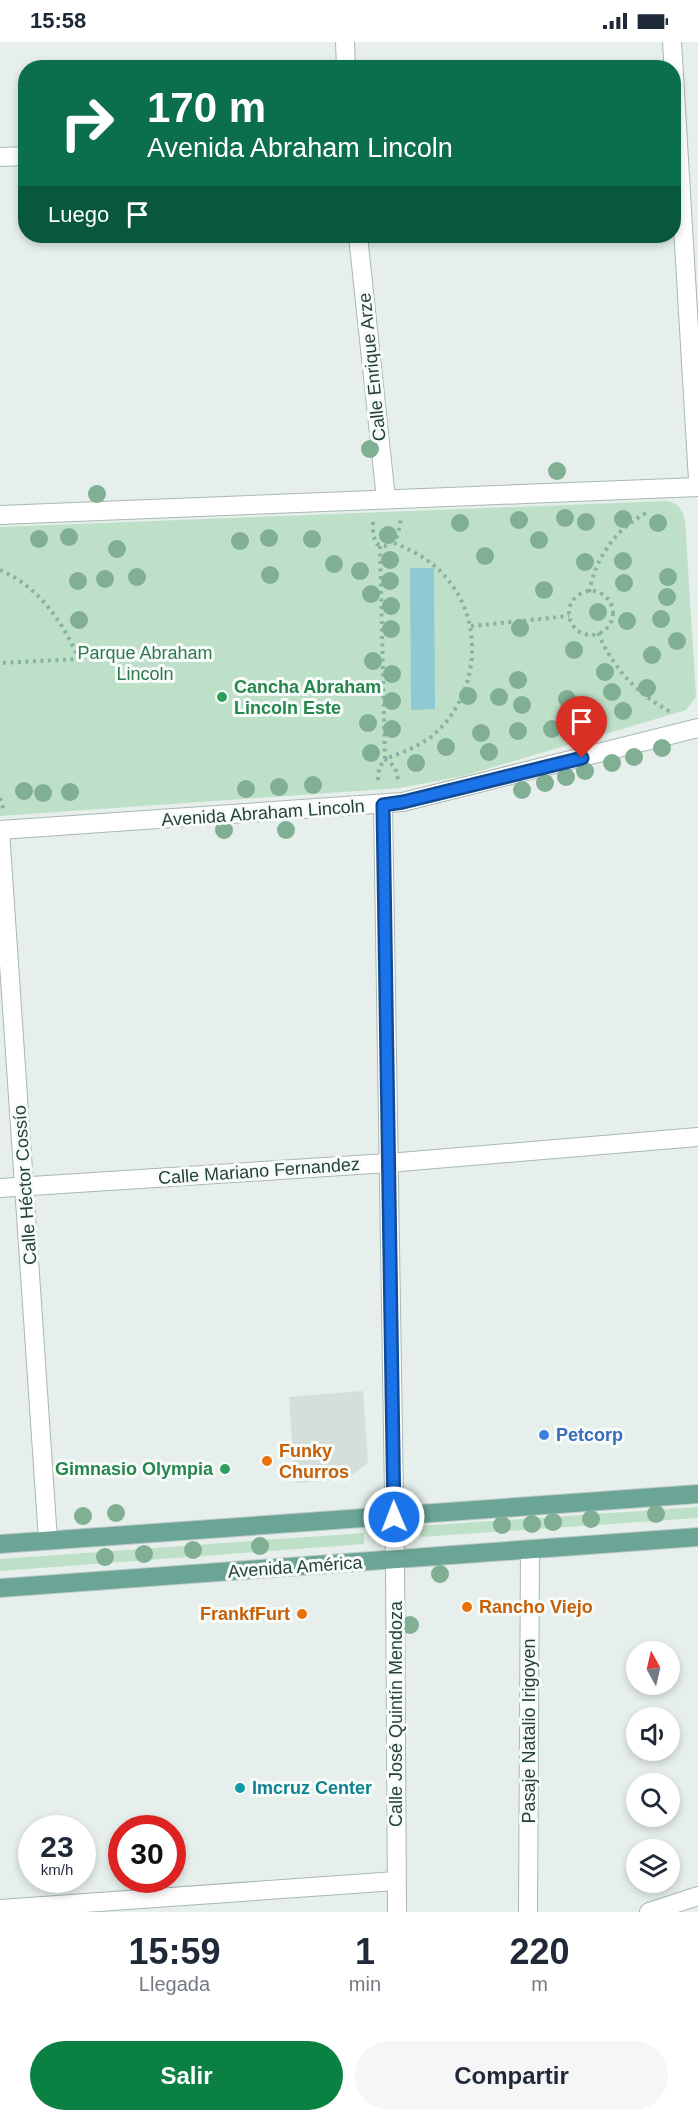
<!DOCTYPE html>
<html lang="es">
<meta charset="utf-8">
<style>
:root{--surface:#fff;--page:#f6f6f7;--text:#1f2937;--muted:#747a83;--accent:#0b8043}
body{margin:0;font-family:Arial,sans-serif;background:var(--page);color:var(--text);height:100vh;display:flex;flex-direction:column;font-size:22px;white-space:nowrap}
*{box-sizing:border-box;margin:0}
p{font-size:20px;color:var(--muted)}
.icon{flex:none;width:33px;height:33px;fill:none;stroke:currentColor;stroke-width:2;stroke-linecap:round;stroke-linejoin:round}
.map{position:relative;height:1870px;overflow:hidden}
.drawer{display:flex;flex-direction:column;background:var(--surface);flex:1}
.drawer>*{flex:none}
.guide{position:absolute;left:18px;top:18px;width:663px;height:183px;border-radius:24px;box-shadow:0 3px 9px #0003;background:#0b6e4f;color:#fff;overflow:hidden}
.needle{width:39px;rotate:352deg}
.controls{position:absolute;left:626px;top:1599px;display:grid;gap:12px}
.controls a{display:grid;place-items:center;width:54px;height:54px;border-radius:50%;background:var(--surface);box-shadow:0 3px 9px #0003;font-size:30px}
.speed{position:absolute;left:18px;top:1773px;display:flex;gap:12px;font-size:30px;font-weight:700;text-align:center}
.speed>*{display:grid;place-content:center;width:78px;height:78px;border-radius:50%;background:var(--surface);box-shadow:0 3px 9px #0003;line-height:1}
.speed small{font-size:15px;font-weight:400}
.speed .limit{border:9px solid #d22;background:#fff;color:#111}
.pin{position:absolute;display:grid;place-items:center;width:51px;height:51px;color:#fff;margin:-62px -26px;border-radius:50% 50% 50% 0;rotate:-45deg;box-shadow:0 0 6px #0007}
.pin .icon{rotate:45deg}
.me{position:absolute;width:66px;margin:-33px;rotate:359deg;stroke-linejoin:round;filter:drop-shadow(0 0 4px #0008)}
.turn{display:flex;align-items:center;gap:21px;height:126px;padding:0 30px;font-size:27px}
.turn .icon{width:78px;height:78px;stroke-width:2.5}
.turn b{display:block;font-size:42px;line-height:51px}
.then{display:flex;align-items:center;height:57px;padding:0 30px;background:#0003;gap:12px;font-size:22px}
.eta{display:flex;justify-content:space-evenly;align-items:center;height:102px;text-align:center}
.eta b{font-size:36px;font-weight:800;line-height:42px}
.action{display:flex;gap:12px;margin-top:auto;padding:12px 30px}
.action a{flex:1;height:69px;border-radius:36px;background:var(--accent);color:#fff;font-size:24px;font-weight:800;line-height:69px;text-align:center}
.action a+a{background:var(--page);color:var(--text)}
.status{display:flex;justify-content:space-between;align-items:center;height:42px;padding:0 30px;background:var(--surface);direction:ltr}
.status svg{height:16px;fill:currentColor}
.map>svg:first-child{display:block}
</style>
<div class="status"><b>15:58</b><svg viewBox="0 0 49 12"><path d="M0 12V9h3v3zM5 12V6h3v6zM10 12V3h3v9zM15 12V0h3v12zM26 1h20v11H26zM47 4h2v5h-2z"/></svg></div>
<div class="map">
<svg width="698" height="1870" viewBox="0 0 698 1870">
<rect width="100%" height="100%" fill="#e6efeb"/>
<polygon fill="#d4dfda" points="363,1349 368,1421 347,1437 295,1441 289,1355"/>
<g fill="#bfe0c8">
<path d="M667 459C679 462 682 467 685 478L696 655 686 668 463 734 400 746 0 774V485Z"/>
<polygon points="698,1465 698,1476 420,1495 418,1484"/>
<polygon points="364,1491 364,1502 0,1529 0,1517"/>
</g>
<polygon fill="#8ec9d4" points="410,526 434,526 435,667 411,668"/>
<g fill="none" stroke-linecap="round" stroke-linejoin="round">
<defs>
<g id="minor">
<polyline points="345,0 346,26"/>
<polyline points="672,0 698,438"/>
<polyline points="0,115 26,114"/>
<polyline points="358,194 386,457"/>
<polyline points="0,473 698,445"/>
<polyline points="383,763 395,1517 397,1870"/>
<polyline points="0,788 403,760 698,686"/>
<polyline points="0,789 48,1498"/>
<polyline points="0,1146 388,1121 698,1095"/>
<polyline points="0,1867 396,1839"/>
<polyline points="528,1870 530,1507"/>
<polyline points="649,1870 698,1854"/>
</g>
<g id="major">
<polyline points="0,1502 698,1452"/>
<polyline points="0,1546 698,1495"/>
</g>
</defs>
<use href="#minor" stroke="#a8b8b2" stroke-width="20"/>
<use href="#major" stroke="#c2cac8" stroke-width="20"/>
<g stroke="#86b3a5" stroke-width="4" stroke-dasharray="3 4.5" stroke-linecap="butt">
<polyline points="373,480 373,493 377,502 385,504 397,495 401,478"/>
<path d="M380 504 385 717C401 711 417 705 431 695 480 655 487 577 442 531 428 516 411 508 392 500"/>
<path d="M0 528C39 545 62 579 79 617L0 621"/>
<circle cx="591" cy="571" r="22"/>
<path d="M589 550C596 515 615 488 646 471"/>
<polyline points="471,584 569,574"/>
<path d="M598 591C613 626 637 652 671 670"/>
<polyline points="378,738 379,726 385,717 395,725 398,737"/>
<polyline points="0,756 3,766"/>
</g>
<use href="#minor" stroke="#fff" stroke-width="18"/>
<use href="#major" stroke="#6aa596" stroke-width="18"/>
</g>
<g fill="#80af93">
<circle cx="370" cy="407" r="9"/>
<circle cx="557" cy="429" r="9"/>
<circle cx="97" cy="452" r="9"/>
<circle cx="565" cy="476" r="9"/>
<circle cx="623" cy="477" r="9"/>
<circle cx="519" cy="478" r="9"/>
<circle cx="586" cy="480" r="9"/>
<circle cx="460" cy="481" r="9"/>
<circle cx="658" cy="481" r="9"/>
<circle cx="388" cy="493" r="9"/>
<circle cx="69" cy="495" r="9"/>
<circle cx="269" cy="496" r="9"/>
<circle cx="39" cy="497" r="9"/>
<circle cx="312" cy="497" r="9"/>
<circle cx="539" cy="498" r="9"/>
<circle cx="240" cy="499" r="9"/>
<circle cx="117" cy="507" r="9"/>
<circle cx="485" cy="514" r="9"/>
<circle cx="390" cy="518" r="9"/>
<circle cx="623" cy="519" r="9"/>
<circle cx="585" cy="520" r="9"/>
<circle cx="334" cy="522" r="9"/>
<circle cx="360" cy="529" r="9"/>
<circle cx="270" cy="533" r="9"/>
<circle cx="137" cy="535" r="9"/>
<circle cx="668" cy="535" r="9"/>
<circle cx="105" cy="537" r="9"/>
<circle cx="78" cy="539" r="9"/>
<circle cx="390" cy="539" r="9"/>
<circle cx="624" cy="541" r="9"/>
<circle cx="544" cy="548" r="9"/>
<circle cx="371" cy="552" r="9"/>
<circle cx="667" cy="555" r="9"/>
<circle cx="391" cy="564" r="9"/>
<circle cx="598" cy="570" r="9"/>
<circle cx="661" cy="577" r="9"/>
<circle cx="79" cy="578" r="9"/>
<circle cx="627" cy="579" r="9"/>
<circle cx="520" cy="586" r="9"/>
<circle cx="391" cy="587" r="9"/>
<circle cx="677" cy="599" r="9"/>
<circle cx="574" cy="608" r="9"/>
<circle cx="652" cy="613" r="9"/>
<circle cx="373" cy="619" r="9"/>
<circle cx="605" cy="630" r="9"/>
<circle cx="392" cy="632" r="9"/>
<circle cx="518" cy="638" r="9"/>
<circle cx="647" cy="646" r="9"/>
<circle cx="612" cy="650" r="9"/>
<circle cx="468" cy="654" r="9"/>
<circle cx="499" cy="655" r="9"/>
<circle cx="567" cy="657" r="9"/>
<circle cx="392" cy="659" r="9"/>
<circle cx="522" cy="663" r="9"/>
<circle cx="623" cy="669" r="9"/>
<circle cx="586" cy="679" r="9"/>
<circle cx="368" cy="681" r="9"/>
<circle cx="392" cy="687" r="9"/>
<circle cx="552" cy="687" r="9"/>
<circle cx="518" cy="689" r="9"/>
<circle cx="481" cy="691" r="9"/>
<circle cx="446" cy="705" r="9"/>
<circle cx="662" cy="706" r="9"/>
<circle cx="489" cy="710" r="9"/>
<circle cx="371" cy="711" r="9"/>
<circle cx="634" cy="715" r="9"/>
<circle cx="416" cy="721" r="9"/>
<circle cx="612" cy="721" r="9"/>
<circle cx="585" cy="729" r="9"/>
<circle cx="566" cy="735" r="9"/>
<circle cx="545" cy="741" r="9"/>
<circle cx="313" cy="743" r="9"/>
<circle cx="279" cy="745" r="9"/>
<circle cx="246" cy="747" r="9"/>
<circle cx="522" cy="748" r="9"/>
<circle cx="24" cy="749" r="9"/>
<circle cx="70" cy="750" r="9"/>
<circle cx="43" cy="751" r="9"/>
<circle cx="224" cy="788" r="9"/>
<circle cx="286" cy="788" r="9"/>
<circle cx="116" cy="1471" r="9"/>
<circle cx="656" cy="1472" r="9"/>
<circle cx="83" cy="1474" r="9"/>
<circle cx="591" cy="1477" r="9"/>
<circle cx="553" cy="1480" r="9"/>
<circle cx="532" cy="1482" r="9"/>
<circle cx="502" cy="1483" r="9"/>
<circle cx="260" cy="1504" r="9"/>
<circle cx="193" cy="1508" r="9"/>
<circle cx="144" cy="1512" r="9"/>
<circle cx="105" cy="1515" r="9"/>
<circle cx="440" cy="1532" r="9"/>
<circle cx="410" cy="1583" r="9"/>
</g>
<g fill="none" stroke-linecap="round" stroke-linejoin="round">
<defs>
<polyline id="route" points="394,1475 383,763 403,760 582,716"/>
</defs>
<use href="#route" stroke="#114b97" stroke-width="15"/>
<use href="#route" stroke="#1a73e8" stroke-width="10"/>
</g>
<g fill="#2e9e5b" stroke="#f7fbf9" stroke-width="2">
<circle cx="222" cy="655" r="6"/>
<circle cx="225" cy="1427" r="6"/>
</g>
<circle fill="#3f7fe0" stroke="#f7fbf9" stroke-width="2" cx="544" cy="1393" r="6"/>
<g fill="#e8710a" stroke="#f7fbf9" stroke-width="2">
<circle cx="267" cy="1419" r="6"/>
<circle cx="467" cy="1565" r="6"/>
<circle cx="302" cy="1572" r="6"/>
</g>
<circle fill="#0f9aa8" stroke="#f7fbf9" stroke-width="2" cx="240" cy="1746" r="6"/>
<g text-anchor="middle" stroke-width="6" stroke-linejoin="round" paint-order="stroke">
<g font-size="18" fill="#24423a" stroke="#f7fbf9">
<text transform="translate(372 325) rotate(-96)" y="6">Calle Enrique Arze</text>
<text transform="translate(263 771) rotate(-4)" y="6">Avenida Abraham Lincoln</text>
<text transform="translate(259 1129) rotate(-4)" y="6">Calle Mariano Fernandez</text>
<text transform="translate(25 1143) rotate(-94)" y="6">Calle Héctor Cossío</text>
<text transform="translate(295 1525) rotate(-4)" y="6">Avenida América</text>
<text transform="translate(396 1672) rotate(-90)" y="6">Calle José Quintín Mendoza</text>
<text transform="translate(529 1689) rotate(-90)" y="6">Pasaje Natalio Irigoyen</text>
</g>
<g font-size="18" fill="#2d7a4b" stroke="#f7fbf9">
<text x="145" y="617">Parque Abraham<tspan x="145" dy="21">Lincoln</tspan></text>
</g>
<g font-size="18" font-weight="bold" fill="#27864d" stroke="#f7fbf9" text-anchor="start">
<text x="234" y="651">Cancha Abraham<tspan x="234" dy="21">Lincoln Este</tspan></text>
<text x="213" y="1433" text-anchor="end">Gimnasio Olympia</text>
</g>
<g font-size="18" font-weight="bold" fill="#366cbe" stroke="#f7fbf9" text-anchor="start">
<text x="556" y="1399">Petcorp</text>
</g>
<g font-size="18" font-weight="bold" fill="#c56008" stroke="#f7fbf9" text-anchor="start">
<text x="279" y="1415">Funky<tspan x="279" dy="21">Churros</tspan></text>
<text x="479" y="1571">Rancho Viejo</text>
<text x="290" y="1578" text-anchor="end">FrankfFurt</text>
</g>
<g font-size="18" font-weight="bold" fill="#0d838f" stroke="#f7fbf9" text-anchor="start">
<text x="252" y="1752">Imcruz Center</text>
</g>
</g>
</svg>
<div class="controls">
<a><svg class="needle" viewBox="-14 -14 28 28"><path d="M0-13l5 13h-10z" fill="#e53935"/><path d="M0 13l5-13h-10z" fill="#747a83"/></svg></a>
<a><svg class="icon" aria-label="sound" viewBox="0 0 24 24"><path d="M4 9h4l5-4v14l-5-4H4zM17 9q2 3 0 6"/></svg></a>
<a><svg class="icon" aria-label="search" viewBox="0 0 24 24"><circle cx="10" cy="10" r="6"/><path d="M15 15l6 6"/></svg></a>
<a><svg class="icon" aria-label="layers" viewBox="0 0 24 24"><path d="M12 4l9 5-9 5-9-5zM3 14l9 5 9-5"/></svg></a>
</div>
<div class="speed"><div>23<small>km/h</small></div><div class="limit">30</div></div>
<div class="pin" style="left:582px;top:716px;background:#d93025"><svg class="icon" aria-label="arrive" viewBox="0 0 24 24"><path d="M6 21V4h12l-3 4 3 4H6"/></svg></div>
<svg class="me" style="left:394px;top:1475px" viewBox="-20 -20 40 40"><circle r="17" fill="#1a73e8" stroke="#fff" stroke-width="3"/><path d="M0-11L8 9 0 5-8 9z" fill="#fff"/></svg>
<div class="guide">
<div class="turn"><svg class="icon" aria-label="right" viewBox="0 0 24 24"><path d="M7 20v-9h11M14 6l5 5-5 5"/></svg><div><b>170 m</b>Avenida Abraham Lincoln</div></div>
<div class="then">Luego<svg class="icon" aria-label="arrive" viewBox="0 0 24 24"><path d="M6 21V4h12l-3 4 3 4H6"/></svg></div>
</div>
</div>
<section class="drawer">
<div class="eta">
<div><b>15:59</b><p>Llegada</p></div>
<div><b>1</b><p>min</p></div>
<div><b>220</b><p>m</p></div>
</div>
<div class="action"><a>Salir</a><a>Compartir</a></div>
</section>
